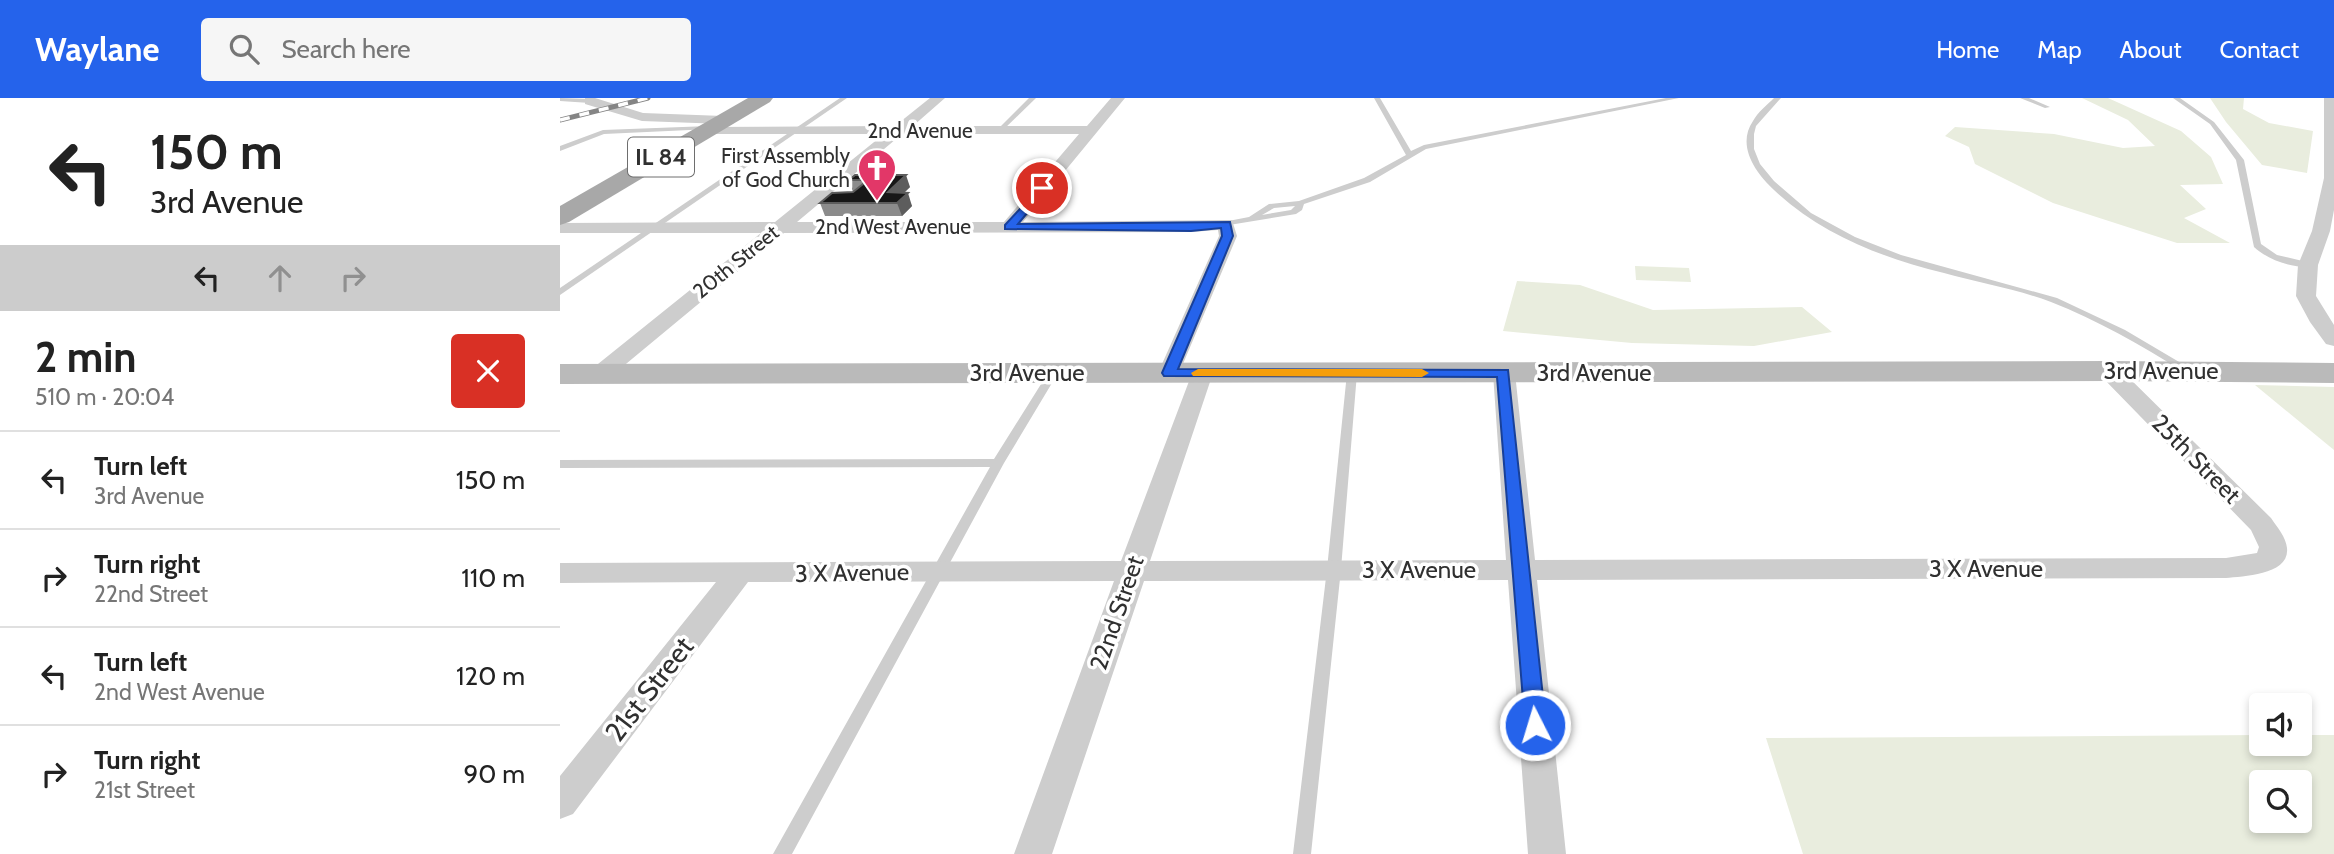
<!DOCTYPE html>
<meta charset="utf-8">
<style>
:root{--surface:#fff;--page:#f6f6f6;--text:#222;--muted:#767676;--line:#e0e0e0;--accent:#2563eb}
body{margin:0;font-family:Cabin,sans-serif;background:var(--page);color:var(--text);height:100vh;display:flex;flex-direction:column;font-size:26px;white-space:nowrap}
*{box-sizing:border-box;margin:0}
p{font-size:23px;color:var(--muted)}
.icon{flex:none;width:38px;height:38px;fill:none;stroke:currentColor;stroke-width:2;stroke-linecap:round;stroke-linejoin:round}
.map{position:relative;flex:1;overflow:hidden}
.panel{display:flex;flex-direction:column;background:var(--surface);width:560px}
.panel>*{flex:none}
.hud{background:#fff;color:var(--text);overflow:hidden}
.tools{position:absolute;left:1689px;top:595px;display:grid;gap:14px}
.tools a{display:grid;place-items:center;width:63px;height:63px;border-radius:7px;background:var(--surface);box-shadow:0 4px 10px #0003;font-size:35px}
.pin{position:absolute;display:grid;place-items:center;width:60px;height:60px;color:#fff;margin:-30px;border:4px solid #fff;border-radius:50%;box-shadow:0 2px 7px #0007}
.me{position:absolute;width:77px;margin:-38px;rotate:355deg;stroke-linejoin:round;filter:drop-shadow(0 0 5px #0008)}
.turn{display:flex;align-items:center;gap:24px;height:147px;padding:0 35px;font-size:32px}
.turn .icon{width:91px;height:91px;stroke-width:2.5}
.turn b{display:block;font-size:49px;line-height:60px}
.lanes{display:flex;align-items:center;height:66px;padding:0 35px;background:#0003;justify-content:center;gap:35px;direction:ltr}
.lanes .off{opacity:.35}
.round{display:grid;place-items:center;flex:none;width:74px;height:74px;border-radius:7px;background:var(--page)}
.overview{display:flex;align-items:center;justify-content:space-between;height:119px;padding:0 35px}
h1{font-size:42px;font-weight:700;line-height:52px}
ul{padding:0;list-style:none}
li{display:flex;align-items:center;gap:21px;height:98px;padding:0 35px;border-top:2px solid var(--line)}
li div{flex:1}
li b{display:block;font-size:26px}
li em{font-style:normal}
header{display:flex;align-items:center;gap:42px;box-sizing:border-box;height:98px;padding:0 35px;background:var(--accent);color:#fff}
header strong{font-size:33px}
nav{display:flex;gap:38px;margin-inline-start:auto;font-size:24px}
.search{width:490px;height:63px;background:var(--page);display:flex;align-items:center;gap:18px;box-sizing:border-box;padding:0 24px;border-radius:7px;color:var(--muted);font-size:26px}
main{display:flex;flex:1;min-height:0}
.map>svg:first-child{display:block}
</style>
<header>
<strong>Waylane</strong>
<div class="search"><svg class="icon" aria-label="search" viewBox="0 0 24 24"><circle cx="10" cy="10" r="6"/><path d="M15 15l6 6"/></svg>Search here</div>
<nav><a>Home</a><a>Map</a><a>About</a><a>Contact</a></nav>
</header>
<main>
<section class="panel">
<div class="hud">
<div class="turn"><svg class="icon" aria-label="left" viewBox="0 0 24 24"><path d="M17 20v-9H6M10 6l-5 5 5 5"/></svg><div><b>150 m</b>3rd Avenue</div></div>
<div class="lanes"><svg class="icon" aria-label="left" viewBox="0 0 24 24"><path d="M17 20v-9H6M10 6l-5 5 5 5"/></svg><svg class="icon off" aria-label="ahead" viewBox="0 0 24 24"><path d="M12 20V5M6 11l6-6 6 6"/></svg><svg class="icon off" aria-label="right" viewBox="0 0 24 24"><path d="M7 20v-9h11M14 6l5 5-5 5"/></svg></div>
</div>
<div class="overview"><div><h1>2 min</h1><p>510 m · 20:04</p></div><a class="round" style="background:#d93025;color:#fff"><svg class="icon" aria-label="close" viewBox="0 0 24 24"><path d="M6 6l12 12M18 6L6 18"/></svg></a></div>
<ul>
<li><svg class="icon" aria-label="left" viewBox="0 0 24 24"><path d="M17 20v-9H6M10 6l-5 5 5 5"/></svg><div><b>Turn left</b><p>3rd Avenue</p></div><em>150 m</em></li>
<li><svg class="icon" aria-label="right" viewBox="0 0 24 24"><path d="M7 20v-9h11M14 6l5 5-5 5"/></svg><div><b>Turn right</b><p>22nd Street</p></div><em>110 m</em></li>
<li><svg class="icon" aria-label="left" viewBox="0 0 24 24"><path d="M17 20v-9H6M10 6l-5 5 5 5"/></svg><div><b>Turn left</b><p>2nd West Avenue</p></div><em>120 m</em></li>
<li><svg class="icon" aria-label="right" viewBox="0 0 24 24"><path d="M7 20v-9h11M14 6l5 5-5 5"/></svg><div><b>Turn right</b><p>21st Street</p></div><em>90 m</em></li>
</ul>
</section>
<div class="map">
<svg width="1774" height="756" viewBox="0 0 1774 756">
<rect width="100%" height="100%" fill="#fff"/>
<g fill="#e9edde" fill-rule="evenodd">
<polygon points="1522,0 1548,0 1621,33 1651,59 1663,86 1620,87 1646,111 1624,120 1670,145 1617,145 1493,105 1415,66 1409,49 1385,38 1395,29 1494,36 1563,50 1595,48 1568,22"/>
<polygon points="1650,0 1684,0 1683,11 1709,25 1753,33 1747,75 1702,67 1666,24"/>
<polygon points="1075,168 1129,170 1131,184 1076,182"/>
<polygon points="957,183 1020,187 1093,212 1242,209 1272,234 1194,248 1072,245 943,233"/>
<polygon points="1695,287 1774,289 1774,352"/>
<path d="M1701 637V646H1740V637H1774V756H1243L1206 640ZM1701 684H1740V723H1701Z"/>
</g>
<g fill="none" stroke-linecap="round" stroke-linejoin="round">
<g fill="#cdcdcd" fill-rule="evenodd">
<polygon points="0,0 30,1 33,3 30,5 0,3"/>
<polygon points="280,0 287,0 0,197 0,190"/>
<polygon points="469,0 476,0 441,34 437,34 437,32"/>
<path d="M814 0H820L851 53 864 47 1106 0H1119L866 51 810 84 744 106 742 112 736 116 663 128V124L689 119 709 106 739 103 804 80 846 57ZM735 108 731 112 702 117 714 110Z"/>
<path d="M1214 0H1221L1196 28 1194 36V51L1200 66 1214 83 1251 115 1295 139 1341 157 1497 200 1565 232 1631 271 1630 273H1622C1581 247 1537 222 1491 204 1457 191 1419 185 1384 175 1322 160 1261 136 1214 92 1196 75 1176 48 1193 23 1198 14 1207 7 1214 0Z"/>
<polygon points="1460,0 1469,0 1490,9 1485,10"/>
<path d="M1613 0H1620L1654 24 1684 62 1701 146 1717 157 1751 165V169C1732 170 1708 162 1694 149L1676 62 1650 26Z"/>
<polygon points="149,28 151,29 151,31 44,36 0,53 0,48 43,32"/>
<polygon points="493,272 498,275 444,365 232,756 213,756 430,369 0,370 0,362 434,361 488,275"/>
<polygon points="792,272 797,275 781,471 751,756 733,756 767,471 787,275"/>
</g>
<g fill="#cdcdcd" fill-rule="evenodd">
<polygon points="25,0 35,0 83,15 163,18 170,22 163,26 82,23 25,6"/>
<path d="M370 0H385L353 28H527L551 0H565L463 124 672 122 677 138 617 280H601L598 275 659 138 658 132 631 134 224 135 49 280H33L30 275 33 270 201 135H0V125L215 124 324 36H146L139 32 141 29 335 28ZM342 36H519L444 124H237Z"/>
<polygon points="1764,0 1774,0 1774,112 1770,133 1758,167 1756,198 1774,227 1774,248 1766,246 1750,224 1736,198 1738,167 1752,133 1764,80"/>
<path d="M1549 266 1557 268 1711 420C1717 429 1726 439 1727 450 1730 477 1683 478 1666 480L977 482 1006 756H968L948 482 584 483 492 756H454L554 483 188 484 13 716 0 721V678L156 484 0 485V465L561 463 634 270H650L653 275 590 463 946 462 933 275 936 270H952L955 275 975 462 1666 460 1697 455 1699 449 1691 432 1541 278 1538 273 1541 268Z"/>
</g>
<polygon fill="#bababa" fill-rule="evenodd" points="1549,263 1774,265 1774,285 1549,283 0,286 0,266"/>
<polygon fill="#a8a8a8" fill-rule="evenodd" points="188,0 213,0 210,4 9,124 0,127 0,108"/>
<defs>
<polyline id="rail" points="0,22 88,0"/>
</defs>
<use href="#rail" stroke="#858585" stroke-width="5"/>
<use href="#rail" stroke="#fff" stroke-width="3.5" stroke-dasharray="10" stroke-linecap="butt"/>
</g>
<polygon fill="#8b8b8b" points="295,77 350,89 344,95 352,108 342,118 265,118 260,105 293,94 289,82"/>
<g fill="#5d5d5d">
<polygon points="346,77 350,89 333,105 328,94"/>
<polygon points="348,95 352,108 342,118 337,105"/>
</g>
<polygon fill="#171717" stroke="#5d5d5d" stroke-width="2" points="295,77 346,77 328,94 348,95 337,105 260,105 272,95 293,94 308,82 289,82"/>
<polygon fill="#2563eb" stroke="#184099" stroke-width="2" points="482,87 488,90 458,126 670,124 673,138 618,271 948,272 986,627 983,633 975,635 968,633 965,627 937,279 604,278 602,275 662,138 661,130 631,133 445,131 445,127"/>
<polygon fill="#f59e0b" points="638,271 862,271 869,275 862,279 633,278 631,275"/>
<defs>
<symbol id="church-pin" viewBox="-11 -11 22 30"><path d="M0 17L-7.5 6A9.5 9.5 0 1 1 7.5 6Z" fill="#e23768" stroke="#fff"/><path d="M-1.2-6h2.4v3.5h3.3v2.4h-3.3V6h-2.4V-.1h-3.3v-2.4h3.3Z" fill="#fff"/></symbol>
</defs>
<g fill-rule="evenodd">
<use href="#church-pin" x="295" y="48" width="44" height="60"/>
</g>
<g text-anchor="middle" stroke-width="7" stroke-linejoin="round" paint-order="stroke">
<g font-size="21" fill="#303030" stroke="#fff">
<text x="360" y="40">2nd Avenue</text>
<text x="333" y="136">2nd West Avenue</text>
<text transform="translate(176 164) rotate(-39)" y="7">20th Street</text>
</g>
<g font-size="21" fill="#303030" stroke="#fff" text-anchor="end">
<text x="290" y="65">First Assembly<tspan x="290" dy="24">of God Church</tspan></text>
</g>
<rect fill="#fff" stroke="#6e6e6e" stroke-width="2" x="68" y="39.5" width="66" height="39" rx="5"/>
<g font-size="23" font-weight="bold" fill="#303030">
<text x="101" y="67">IL 84</text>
</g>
<g font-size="24" fill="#303030" stroke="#fff">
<text x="1601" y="281">3rd Avenue</text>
<text x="467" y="283">3rd Avenue</text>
<text x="1034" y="283">3rd Avenue</text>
<text transform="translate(1636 361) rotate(45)" y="8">25th Street</text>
<text x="1426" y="479">3 X Avenue</text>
<text x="859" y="480">3 X Avenue</text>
<text transform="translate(292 475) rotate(-1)" y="8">3 X Avenue</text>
<text transform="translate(557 515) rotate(-71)" y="8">22nd Street</text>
</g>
<g font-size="28" fill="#303030" stroke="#fff">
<text transform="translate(89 591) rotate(-52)" y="10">21st Street</text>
</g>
</g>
</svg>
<div class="tools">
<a><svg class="icon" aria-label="sound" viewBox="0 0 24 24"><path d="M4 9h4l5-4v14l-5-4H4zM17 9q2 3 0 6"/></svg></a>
<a><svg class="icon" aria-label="search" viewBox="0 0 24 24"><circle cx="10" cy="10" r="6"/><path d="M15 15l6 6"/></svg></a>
</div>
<div class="pin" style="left:482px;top:90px;background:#d93025"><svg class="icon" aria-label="arrive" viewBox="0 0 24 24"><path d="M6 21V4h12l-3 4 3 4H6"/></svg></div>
<svg class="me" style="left:975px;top:627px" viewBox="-20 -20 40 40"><circle r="17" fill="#2563eb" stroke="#fff" stroke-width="3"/><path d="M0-11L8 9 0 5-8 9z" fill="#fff"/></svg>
</div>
</main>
